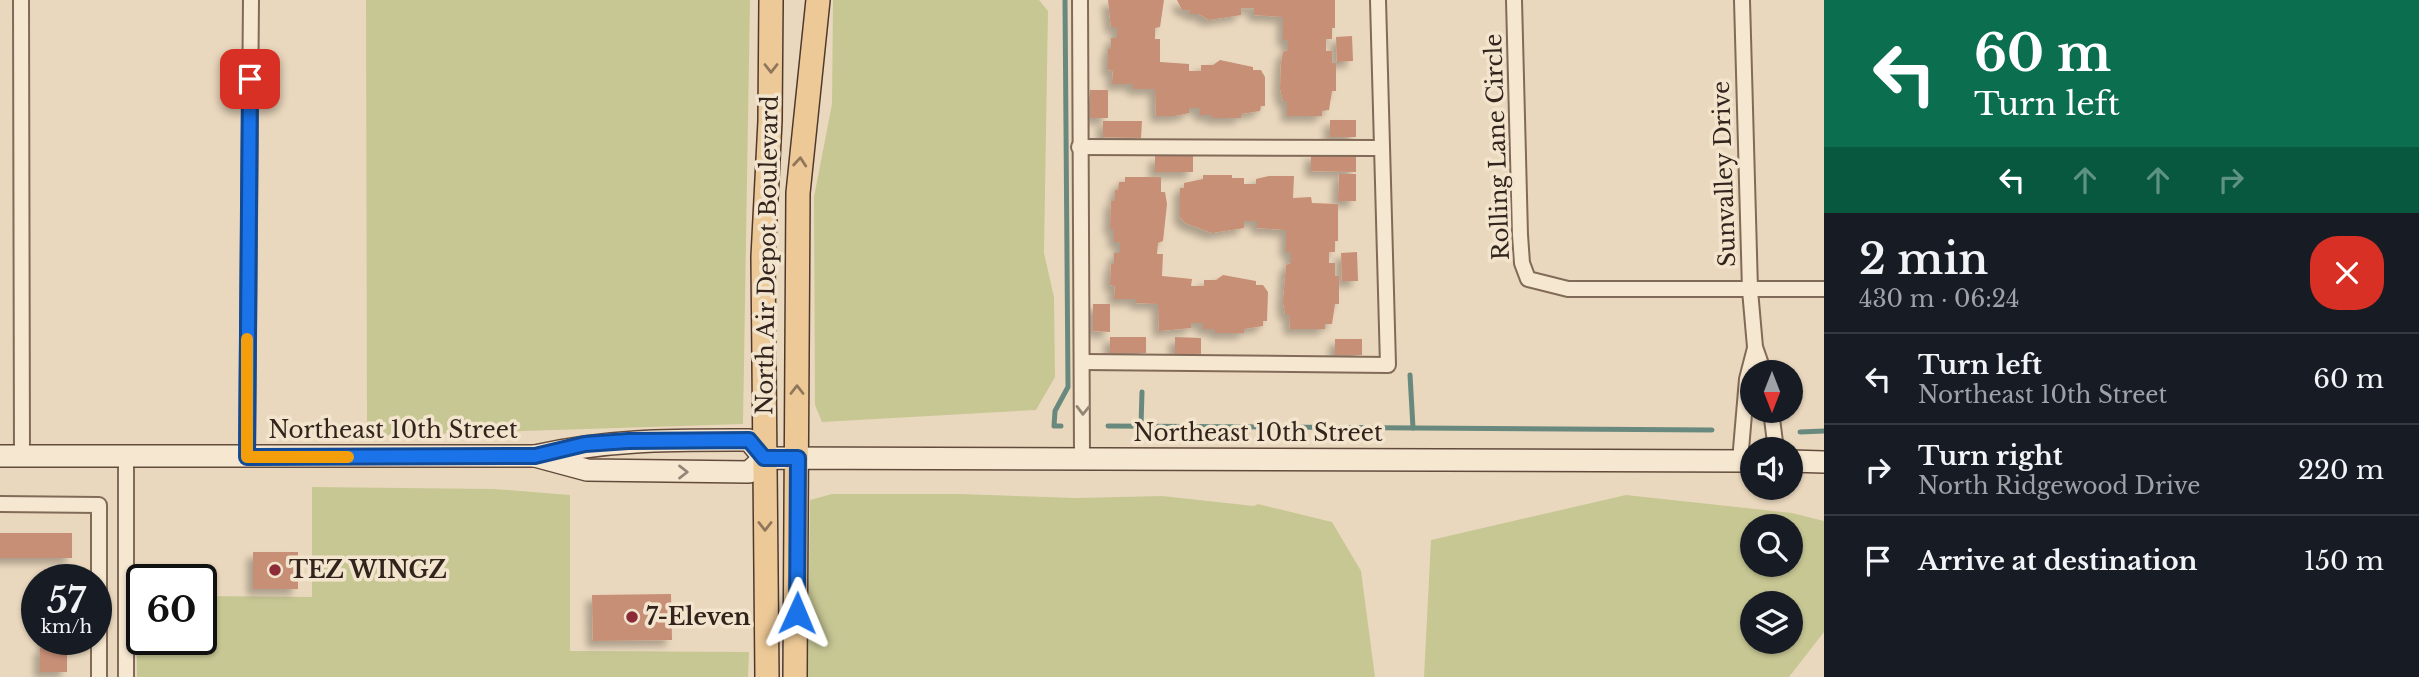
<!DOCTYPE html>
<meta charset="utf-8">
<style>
:root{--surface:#171b24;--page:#242831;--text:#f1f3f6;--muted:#9ea1a6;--line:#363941}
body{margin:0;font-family:"Libre Baskerville",serif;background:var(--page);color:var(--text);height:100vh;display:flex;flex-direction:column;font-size:26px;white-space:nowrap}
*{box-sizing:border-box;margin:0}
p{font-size:23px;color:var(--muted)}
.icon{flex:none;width:38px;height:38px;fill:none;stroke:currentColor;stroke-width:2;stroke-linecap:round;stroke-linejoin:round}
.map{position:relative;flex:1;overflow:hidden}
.panel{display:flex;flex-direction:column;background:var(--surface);width:595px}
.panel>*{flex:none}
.banner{background:#0b6e4f;color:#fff;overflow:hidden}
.needle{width:46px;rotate:180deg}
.controls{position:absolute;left:1740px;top:360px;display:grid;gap:14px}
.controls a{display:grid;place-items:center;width:63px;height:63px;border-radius:50%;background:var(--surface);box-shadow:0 2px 5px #0004;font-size:35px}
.speed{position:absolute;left:21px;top:564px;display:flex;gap:14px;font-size:35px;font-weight:700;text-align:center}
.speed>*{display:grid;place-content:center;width:91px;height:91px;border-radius:50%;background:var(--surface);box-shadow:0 2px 5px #0004;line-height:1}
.speed small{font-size:18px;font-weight:400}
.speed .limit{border:4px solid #111;border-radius:10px;background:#fff;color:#111}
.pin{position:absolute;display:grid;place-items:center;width:60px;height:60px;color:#fff;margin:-30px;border-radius:14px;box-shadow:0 4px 10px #0006}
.me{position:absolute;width:77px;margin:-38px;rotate:1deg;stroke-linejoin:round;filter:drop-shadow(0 0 5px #0008)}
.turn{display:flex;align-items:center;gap:24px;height:147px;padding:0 35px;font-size:32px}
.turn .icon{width:91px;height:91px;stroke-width:2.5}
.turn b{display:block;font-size:49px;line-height:60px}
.lanes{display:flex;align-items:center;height:66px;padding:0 35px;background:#0003;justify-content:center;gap:35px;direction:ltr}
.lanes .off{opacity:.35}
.round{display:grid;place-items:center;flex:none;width:74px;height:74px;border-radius:28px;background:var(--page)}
.summary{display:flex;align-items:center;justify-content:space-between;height:119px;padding:0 35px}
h1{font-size:42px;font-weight:600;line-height:52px}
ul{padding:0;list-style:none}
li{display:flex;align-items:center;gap:21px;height:91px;padding:0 35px;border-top:2px solid var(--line)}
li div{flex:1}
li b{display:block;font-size:26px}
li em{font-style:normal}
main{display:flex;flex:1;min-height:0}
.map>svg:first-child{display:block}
</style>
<main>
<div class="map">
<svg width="1824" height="677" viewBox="0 0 1824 677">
<defs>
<filter id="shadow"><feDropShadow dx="-6" dy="6" stdDeviation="3.5" flood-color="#0004"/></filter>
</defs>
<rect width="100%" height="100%" fill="#ead8be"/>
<g fill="#c7c794" fill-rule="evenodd">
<polygon points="366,0 750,0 743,424 367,436"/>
<polygon points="833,0 1039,0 1048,11 1044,253 1054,297 1055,377 1036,410 822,422 815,405 814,197 832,104"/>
<polygon points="312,487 494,489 570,495 570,651 749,652 748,677 137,677 136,595 142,595 142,639 201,639 201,596 312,597"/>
<polygon points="832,494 960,494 1076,498 1162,496 1254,506 1258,504 1332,522 1361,571 1375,677 808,677 810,500"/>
<path d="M1626 495 1792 513 1824 521V632L1789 677H1424L1431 540ZM1752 527H1790V565H1752ZM1752 604H1790V642H1752Z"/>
</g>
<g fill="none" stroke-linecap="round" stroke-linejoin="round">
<g stroke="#6a897e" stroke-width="5">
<polyline points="1410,375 1413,428"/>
<polyline points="1061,426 1054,426 1055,411 1068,387 1065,0"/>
<polyline points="1108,426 1712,430"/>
<polyline points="1141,426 1142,392"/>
<polyline points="1800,432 1824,431"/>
</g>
</g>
<g fill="#c78f76" filter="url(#shadow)">
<polygon points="1108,0 1164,0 1160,27 1155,28 1155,39 1160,39 1160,62 1189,64 1189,71 1201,71 1201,65 1213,65 1220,60 1253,67 1253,70 1261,70 1265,77 1265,106 1261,106 1260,111 1241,114 1241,118 1212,118 1212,115 1200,115 1200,108 1189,108 1189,113 1175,116 1156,116 1155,89 1133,89 1133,84 1112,84 1113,71 1108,70 1108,49 1111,49 1111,38 1117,38 1117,27 1111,27"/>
<polygon points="1177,0 1335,0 1335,28 1332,28 1332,39 1326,39 1326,51 1332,51 1332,63 1336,63 1336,91 1332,91 1329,110 1322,111 1322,116 1287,116 1287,101 1283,101 1280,89 1281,64 1283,52 1288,50 1288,40 1283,40 1283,17 1254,15 1254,8 1241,8 1241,15 1209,20 1199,14 1190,14 1190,10 1182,10"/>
<polygon points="1352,36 1353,61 1337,62 1336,37"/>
<rect x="1090" y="90" width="18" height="28"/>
<rect x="1330" y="120" width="26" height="17"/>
<polygon points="1103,121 1142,121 1141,138 1103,137"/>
<polygon points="1311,154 1356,155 1356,172 1311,171"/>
<rect x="1155" y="156" width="38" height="16"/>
<polygon points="1339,174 1356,174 1356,201 1338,201"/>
<polygon points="1203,175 1232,175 1232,178 1244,178 1244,184 1256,184 1256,179 1269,176 1294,176 1293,198 1311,197 1312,203 1338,204 1338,241 1335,241 1335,252 1329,252 1329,263 1335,263 1335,276 1339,276 1339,304 1335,304 1332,324 1325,324 1325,329 1290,329 1289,314 1285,314 1283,302 1286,265 1291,263 1291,252 1286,252 1286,230 1257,228 1257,221 1244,221 1244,228 1212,233 1185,223 1180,217 1180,188 1184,188 1184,183 1203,179"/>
<polygon points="1125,177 1161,177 1161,192 1165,192 1167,204 1163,241 1158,243 1157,254 1163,254 1162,276 1192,279 1191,286 1204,286 1204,280 1216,280 1223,275 1256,281 1256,285 1263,285 1268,292 1267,321 1263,321 1263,326 1244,329 1244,333 1215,333 1215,329 1203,329 1203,323 1191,323 1191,328 1159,331 1158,304 1136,303 1136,299 1114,299 1115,286 1110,285 1111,264 1114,264 1114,253 1120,253 1120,242 1114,242 1114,229 1110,229 1111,201 1115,201 1115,190 1118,190 1119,182 1125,182"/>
<polygon points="1357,252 1358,281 1342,281 1341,253"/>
<polygon points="1093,304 1110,304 1110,332 1093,331"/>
<rect x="1110" y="337" width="36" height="16"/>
<polygon points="1175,337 1201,338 1201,354 1175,354"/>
<rect x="1335" y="339" width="27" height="16"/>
<rect x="0" y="533" width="72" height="25"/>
<rect x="253" y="552" width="45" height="37"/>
<rect x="44" y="569" width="26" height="10"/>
<polygon points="671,594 672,640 593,641 592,595"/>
<polygon points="44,639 72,639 72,648 67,648 67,672 40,672 40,648 44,648"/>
</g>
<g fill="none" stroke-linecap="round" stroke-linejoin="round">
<defs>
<g id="street">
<polyline points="21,0 22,456"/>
<polyline points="1080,0 1082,458"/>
<polyline points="1514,0 1520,235 1522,263 1528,279 1568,289 1824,289"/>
<polyline points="1742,0 1750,290 1755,347 1764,373"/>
<polyline points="1079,147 1382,148"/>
<polyline points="1084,362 1388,365 1378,0"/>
<polyline points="1771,411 1776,450"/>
<polyline points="126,457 126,677"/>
<polyline points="247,457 251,0"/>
<polyline points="1740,461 1747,379 1755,348"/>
<polyline points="0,504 99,505 99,677"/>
</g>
<g id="secondary">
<path d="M0 456H535C609 439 673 440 749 440L764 458"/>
<polyline points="535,456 587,470 749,472 764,458 1752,461"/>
<polyline points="1790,461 1824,462"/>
</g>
<g id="primary">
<polyline points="767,677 763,257 770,121 771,0"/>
<polyline points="795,677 798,193 818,0"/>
</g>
</defs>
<use href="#street" stroke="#826a58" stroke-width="18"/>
<use href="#secondary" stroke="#634b3c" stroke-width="24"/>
<use href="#primary" stroke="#4f392d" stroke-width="26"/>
<use href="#street" stroke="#f6e7d1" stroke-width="14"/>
<use href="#secondary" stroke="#f6e7d1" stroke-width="21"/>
<use href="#primary" stroke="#edc997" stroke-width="23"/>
</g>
<defs><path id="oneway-chevron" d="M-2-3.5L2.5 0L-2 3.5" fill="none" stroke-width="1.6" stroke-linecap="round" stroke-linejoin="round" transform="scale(1.75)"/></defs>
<g stroke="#90765a">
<use href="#oneway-chevron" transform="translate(771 68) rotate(90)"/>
<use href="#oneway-chevron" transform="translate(800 162) rotate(-85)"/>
<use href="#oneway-chevron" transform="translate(797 390) rotate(-90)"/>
<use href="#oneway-chevron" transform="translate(765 526) rotate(90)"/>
</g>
<g stroke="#948676">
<use href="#oneway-chevron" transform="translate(1083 410) rotate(91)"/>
<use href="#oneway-chevron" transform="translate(683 472)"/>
</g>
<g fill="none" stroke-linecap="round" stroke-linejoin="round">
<defs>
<polyline id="route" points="250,79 247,457 535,456 585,444 628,441 749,440 764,458 798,458 797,613"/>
</defs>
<use href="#route" stroke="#114b97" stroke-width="18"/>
<use href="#route" stroke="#1a73e8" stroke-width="12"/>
<polyline stroke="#f59e0b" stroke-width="12" points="247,339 247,457 348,457"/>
</g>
<g fill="#8d2c38" stroke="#f2e4cd" stroke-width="2.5">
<circle cx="275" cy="570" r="7"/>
<circle cx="632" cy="617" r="7"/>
</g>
<g text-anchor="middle" stroke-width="7" stroke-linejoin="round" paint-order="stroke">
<g font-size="23" fill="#32241c" stroke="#f2e4cd">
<text transform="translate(1497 147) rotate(-92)" y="8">Rolling Lane Circle</text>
<text transform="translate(1724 174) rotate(-92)" y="8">Sunvalley Drive</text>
<text transform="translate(767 255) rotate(-89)" y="8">North Air Depot Boulevard</text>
<text x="393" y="438">Northeast 10th Street</text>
<text x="1258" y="441">Northeast 10th Street</text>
</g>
<g font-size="23" font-weight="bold" fill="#32241c" stroke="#f2e4cd" text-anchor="start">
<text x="289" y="578">TEZ WINGZ</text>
<text x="646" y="625">7-Eleven</text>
</g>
</g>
</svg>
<div class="controls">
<a><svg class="needle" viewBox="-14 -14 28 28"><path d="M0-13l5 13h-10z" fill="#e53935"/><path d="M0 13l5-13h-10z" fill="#9ea1a6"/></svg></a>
<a><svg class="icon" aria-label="sound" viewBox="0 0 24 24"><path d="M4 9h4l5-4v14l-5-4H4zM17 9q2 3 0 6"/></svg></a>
<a><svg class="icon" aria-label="search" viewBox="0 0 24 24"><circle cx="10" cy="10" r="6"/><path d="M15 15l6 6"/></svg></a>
<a><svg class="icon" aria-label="layers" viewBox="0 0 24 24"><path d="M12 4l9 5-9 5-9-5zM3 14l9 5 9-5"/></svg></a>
</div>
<div class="speed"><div>57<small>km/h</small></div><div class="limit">60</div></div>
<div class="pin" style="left:250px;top:79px;background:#d93025"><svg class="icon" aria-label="arrive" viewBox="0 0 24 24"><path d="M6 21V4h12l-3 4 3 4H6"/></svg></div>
<svg class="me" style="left:797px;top:613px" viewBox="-20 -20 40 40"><path d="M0-17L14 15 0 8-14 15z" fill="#1a73e8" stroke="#fff" stroke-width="4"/></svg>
</div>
<section class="panel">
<div class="banner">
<div class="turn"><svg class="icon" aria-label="left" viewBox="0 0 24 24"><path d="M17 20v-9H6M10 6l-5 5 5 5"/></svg><div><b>60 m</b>Turn left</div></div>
<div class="lanes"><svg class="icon" aria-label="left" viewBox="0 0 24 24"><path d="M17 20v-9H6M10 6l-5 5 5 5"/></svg><svg class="icon off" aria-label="ahead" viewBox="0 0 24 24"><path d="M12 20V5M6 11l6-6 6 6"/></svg><svg class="icon off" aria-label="ahead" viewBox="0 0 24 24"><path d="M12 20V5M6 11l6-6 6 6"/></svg><svg class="icon off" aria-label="right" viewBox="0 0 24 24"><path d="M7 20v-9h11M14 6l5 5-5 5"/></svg></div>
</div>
<div class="summary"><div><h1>2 min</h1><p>430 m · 06:24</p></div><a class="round" style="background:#d93025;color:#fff"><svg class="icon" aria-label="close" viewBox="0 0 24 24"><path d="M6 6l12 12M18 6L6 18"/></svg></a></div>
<ul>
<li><svg class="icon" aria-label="left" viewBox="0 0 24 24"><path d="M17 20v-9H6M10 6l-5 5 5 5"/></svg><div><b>Turn left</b><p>Northeast 10th Street</p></div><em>60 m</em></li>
<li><svg class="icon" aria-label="right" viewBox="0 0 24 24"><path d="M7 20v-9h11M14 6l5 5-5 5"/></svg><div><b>Turn right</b><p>North Ridgewood Drive</p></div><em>220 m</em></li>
<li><svg class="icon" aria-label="arrive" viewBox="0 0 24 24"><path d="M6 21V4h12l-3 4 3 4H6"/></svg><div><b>Arrive at destination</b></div><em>150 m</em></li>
</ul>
</section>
</main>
